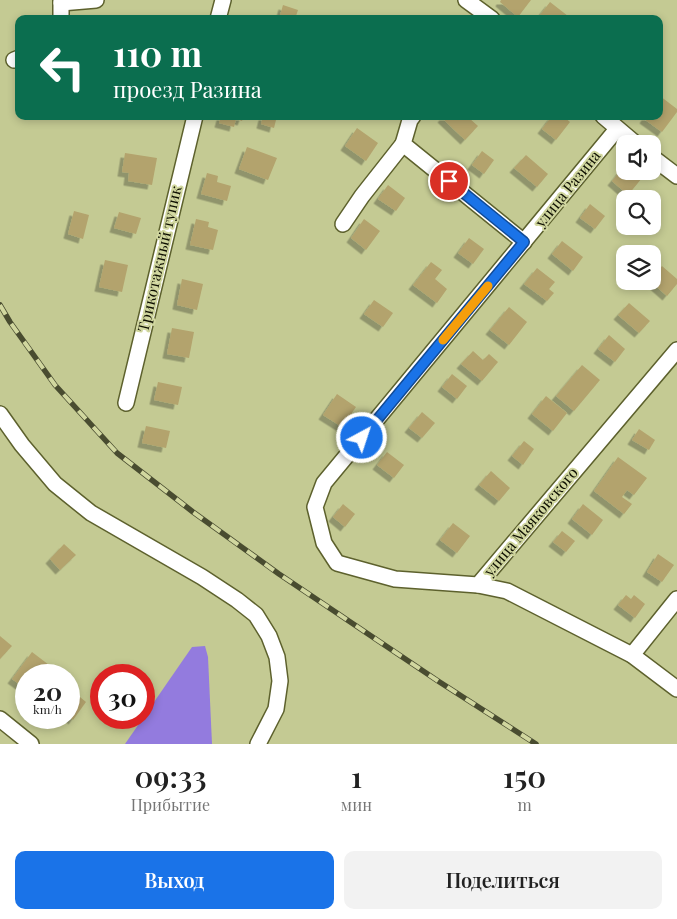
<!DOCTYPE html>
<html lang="ru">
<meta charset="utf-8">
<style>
:root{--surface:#fff;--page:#f2f2f2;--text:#222;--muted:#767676;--accent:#1a73e8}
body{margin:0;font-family:"Playfair Display",serif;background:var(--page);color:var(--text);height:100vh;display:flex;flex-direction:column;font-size:19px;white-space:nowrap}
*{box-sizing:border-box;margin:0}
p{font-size:16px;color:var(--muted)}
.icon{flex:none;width:28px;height:28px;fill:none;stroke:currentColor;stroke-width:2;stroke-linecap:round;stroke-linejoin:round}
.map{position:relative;height:744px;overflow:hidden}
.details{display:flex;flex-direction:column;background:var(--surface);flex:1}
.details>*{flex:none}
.hud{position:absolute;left:15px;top:15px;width:648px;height:105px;border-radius:10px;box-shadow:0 2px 8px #0003;background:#0b6e4f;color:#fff;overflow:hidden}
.controls{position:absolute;left:616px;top:135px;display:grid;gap:10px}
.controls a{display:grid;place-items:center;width:45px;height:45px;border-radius:10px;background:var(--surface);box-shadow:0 2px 8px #0003;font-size:25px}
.speed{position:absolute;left:15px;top:664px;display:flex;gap:10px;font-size:25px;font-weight:700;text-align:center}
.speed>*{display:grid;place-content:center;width:65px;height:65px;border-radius:50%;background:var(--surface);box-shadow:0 2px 8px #0003;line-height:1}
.speed small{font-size:12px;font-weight:400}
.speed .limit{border:8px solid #d22;background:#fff;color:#111}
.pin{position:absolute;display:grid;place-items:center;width:42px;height:42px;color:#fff;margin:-21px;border:2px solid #fff;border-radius:50%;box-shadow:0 1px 5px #0007}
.me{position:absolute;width:55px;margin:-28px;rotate:40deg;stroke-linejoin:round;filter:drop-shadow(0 0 4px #0008)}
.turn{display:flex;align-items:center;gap:18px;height:105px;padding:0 15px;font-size:22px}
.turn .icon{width:65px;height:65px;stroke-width:2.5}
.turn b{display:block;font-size:35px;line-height:42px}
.eta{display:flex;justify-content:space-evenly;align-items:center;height:85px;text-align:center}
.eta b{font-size:30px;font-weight:600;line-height:35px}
.action{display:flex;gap:10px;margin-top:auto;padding:10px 15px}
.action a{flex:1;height:58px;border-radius:10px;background:var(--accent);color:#fff;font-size:20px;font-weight:600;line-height:58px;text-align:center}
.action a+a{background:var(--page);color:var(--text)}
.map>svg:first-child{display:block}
</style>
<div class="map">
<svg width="677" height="744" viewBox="0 0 677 744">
<defs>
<filter id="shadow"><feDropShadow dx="-4.5" dy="4.5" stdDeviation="0" flood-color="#0004"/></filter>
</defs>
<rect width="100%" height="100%" fill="#c4ca93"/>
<polygon fill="#937bde" points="205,646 208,657 212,744 125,744 192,647"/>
<g fill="#b3a36d" filter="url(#shadow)">
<polygon points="501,0 531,0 518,17 500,2"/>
<polygon points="550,2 568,16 566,19 537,19"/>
<polygon points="283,5 298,10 295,19 279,19"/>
<polygon points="660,96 677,109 677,112 662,132 644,119 646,116 659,116 659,99"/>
<polygon points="221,116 244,116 242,121 236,119 234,127 219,123"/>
<polygon points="263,116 277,116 274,128 261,124"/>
<polygon points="444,116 471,116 469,118 478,126 465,140 442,118"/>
<polygon points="552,116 563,116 570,122 556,140 542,129"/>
<polygon points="357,128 378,143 366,161 345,146"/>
<polygon points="247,147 277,158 268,180 239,169"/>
<polygon points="482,151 494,160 484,174 472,165"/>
<polygon points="125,153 157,158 152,185 128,181 129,173 122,172"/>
<polygon points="526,155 548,174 537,187 514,168"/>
<polygon points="625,165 625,171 634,171 642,178 628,195 612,181"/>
<polygon points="207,173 218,176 217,182 231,186 227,201 201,194"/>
<polygon points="388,185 405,198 396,211 378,199"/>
<polygon points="590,204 605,216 595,229 580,218"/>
<polygon points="74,211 89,215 83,239 68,234"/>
<polygon points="119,212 141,218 136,234 114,228"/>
<polygon points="196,219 209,222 208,227 218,230 213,250 190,245"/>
<polygon points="364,219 380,231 366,250 351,238"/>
<polygon points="469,238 484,249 473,264 458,253"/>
<polygon points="562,241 583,257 573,271 552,254"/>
<polygon points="105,260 128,265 122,292 99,287"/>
<polygon points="431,262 442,270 435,279 447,289 437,303 413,285"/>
<polygon points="662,266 677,279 677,284 667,296 650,281 652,281 652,278"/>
<polygon points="537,268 555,282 549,289 554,293 547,301 524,284"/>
<polygon points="182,279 203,284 197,310 177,305"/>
<polygon points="374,300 393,313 383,327 364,314"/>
<polygon points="629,303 650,321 639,333 618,315"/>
<polygon points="509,307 527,322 509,345 490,330"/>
<polygon points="172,328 194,332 189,358 167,354"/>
<polygon points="609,335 625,349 615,362 598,349"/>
<polygon points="473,351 483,360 489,354 498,362 482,381 461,364"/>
<polygon points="582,365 600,380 574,411 556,396"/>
<polygon points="452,374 467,386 457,399 442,387"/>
<polygon points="158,382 182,387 178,405 154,400"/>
<polygon points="337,394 356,407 342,427 323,415"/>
<polygon points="546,396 567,413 553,431 532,414"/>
<polygon points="422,412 435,423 422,438 409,428"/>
<polygon points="146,426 170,431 166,448 142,443"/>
<polygon points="639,429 655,440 649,450 632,440"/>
<polygon points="524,441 534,449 523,465 512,456"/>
<polygon points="387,452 404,465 394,478 377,465"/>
<polygon points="618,457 647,478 634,495 627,490 622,497 632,504 624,514 594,491"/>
<polygon points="491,471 510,488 499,501 479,485"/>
<polygon points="343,504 355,514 345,527 333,517"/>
<polygon points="583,504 603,520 592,535 572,519"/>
<polygon points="453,523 470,536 457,553 440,540"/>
<polygon points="562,531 575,541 566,552 553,542"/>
<polygon points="64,544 76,555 60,570 50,559"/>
<polygon points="658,554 674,565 662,582 647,572"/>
<polygon points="626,595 631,599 634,595 645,604 635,618 618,605"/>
<polygon points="0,636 12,646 0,659"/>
<polygon points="32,652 53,668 47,675 26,675 26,689 12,679"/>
<polygon points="69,688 86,702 73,720 69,716"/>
</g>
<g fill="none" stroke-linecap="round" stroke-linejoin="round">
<defs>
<g id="minor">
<polyline points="466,0 492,19"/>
<polyline points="61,3 96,0"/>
<polyline points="61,19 61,0"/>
<polyline points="218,19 223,0"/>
<polyline points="14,60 19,58"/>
<polyline points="413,116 410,120 403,144 524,242"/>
<polyline points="603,116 636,144"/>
<polyline points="617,129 324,483 315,507 324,543 337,563 395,579 478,585 677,350"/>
<polyline points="652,157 677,176"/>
<polyline points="343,224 362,196 403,144"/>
<polyline points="126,403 195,116"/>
<polyline points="0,414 22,445 55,484 91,513 202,577 237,600 256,615 269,636 277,657 280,681 276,709 258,744"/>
<polyline points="478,585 507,591 632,655 677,689"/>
<polyline points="632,655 677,599"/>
<polyline points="0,719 31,744"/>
</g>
</defs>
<use href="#minor" stroke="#5d612d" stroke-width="18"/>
<use href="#minor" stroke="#fff" stroke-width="15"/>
<defs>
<polyline id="rail" points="0,305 10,322 55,385 117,453 193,512 279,574 438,681 536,744"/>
</defs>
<use href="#rail" stroke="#494c30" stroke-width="5.5"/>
<use href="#rail" stroke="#d1d79f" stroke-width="4" stroke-dasharray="11" stroke-linecap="butt"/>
</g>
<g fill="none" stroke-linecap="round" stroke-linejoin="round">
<defs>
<polyline id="route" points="362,438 524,242 449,181"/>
</defs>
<use href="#route" stroke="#114b97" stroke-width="12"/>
<use href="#route" stroke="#1a73e8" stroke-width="9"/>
<polyline stroke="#f59e0b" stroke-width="9" points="443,340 488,286"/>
</g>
<g text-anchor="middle" stroke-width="4" stroke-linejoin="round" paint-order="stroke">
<g font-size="15" fill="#0d0e00" stroke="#d1d79f">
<text transform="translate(568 189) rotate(-51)" y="5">улица Разина</text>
<text transform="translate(160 259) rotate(-77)" y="5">Трикотажный тупик</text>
<text transform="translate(531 522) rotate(-50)" y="5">улица Маяковского</text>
</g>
</g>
</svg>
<div class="controls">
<a><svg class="icon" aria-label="sound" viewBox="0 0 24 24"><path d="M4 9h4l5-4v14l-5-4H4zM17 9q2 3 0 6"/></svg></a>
<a><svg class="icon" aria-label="search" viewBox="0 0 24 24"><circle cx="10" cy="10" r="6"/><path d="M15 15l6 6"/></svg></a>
<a><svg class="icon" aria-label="layers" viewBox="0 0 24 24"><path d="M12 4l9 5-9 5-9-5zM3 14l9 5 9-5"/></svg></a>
</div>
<div class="speed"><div>20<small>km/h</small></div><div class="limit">30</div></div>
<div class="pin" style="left:449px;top:181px;background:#d93025"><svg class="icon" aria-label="arrive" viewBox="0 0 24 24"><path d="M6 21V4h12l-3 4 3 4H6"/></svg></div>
<svg class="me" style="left:362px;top:438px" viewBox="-20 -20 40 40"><circle r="17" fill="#1a73e8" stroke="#fff" stroke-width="3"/><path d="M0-11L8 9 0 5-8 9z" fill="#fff"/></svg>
<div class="hud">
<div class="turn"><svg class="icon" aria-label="left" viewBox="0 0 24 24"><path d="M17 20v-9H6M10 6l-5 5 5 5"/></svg><div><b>110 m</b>проезд Разина</div></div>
</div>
</div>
<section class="details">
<div class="eta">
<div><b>09:33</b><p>Прибытие</p></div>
<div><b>1</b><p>мин</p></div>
<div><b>150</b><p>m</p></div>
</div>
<div class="action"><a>Выход</a><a>Поделиться</a></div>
</section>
